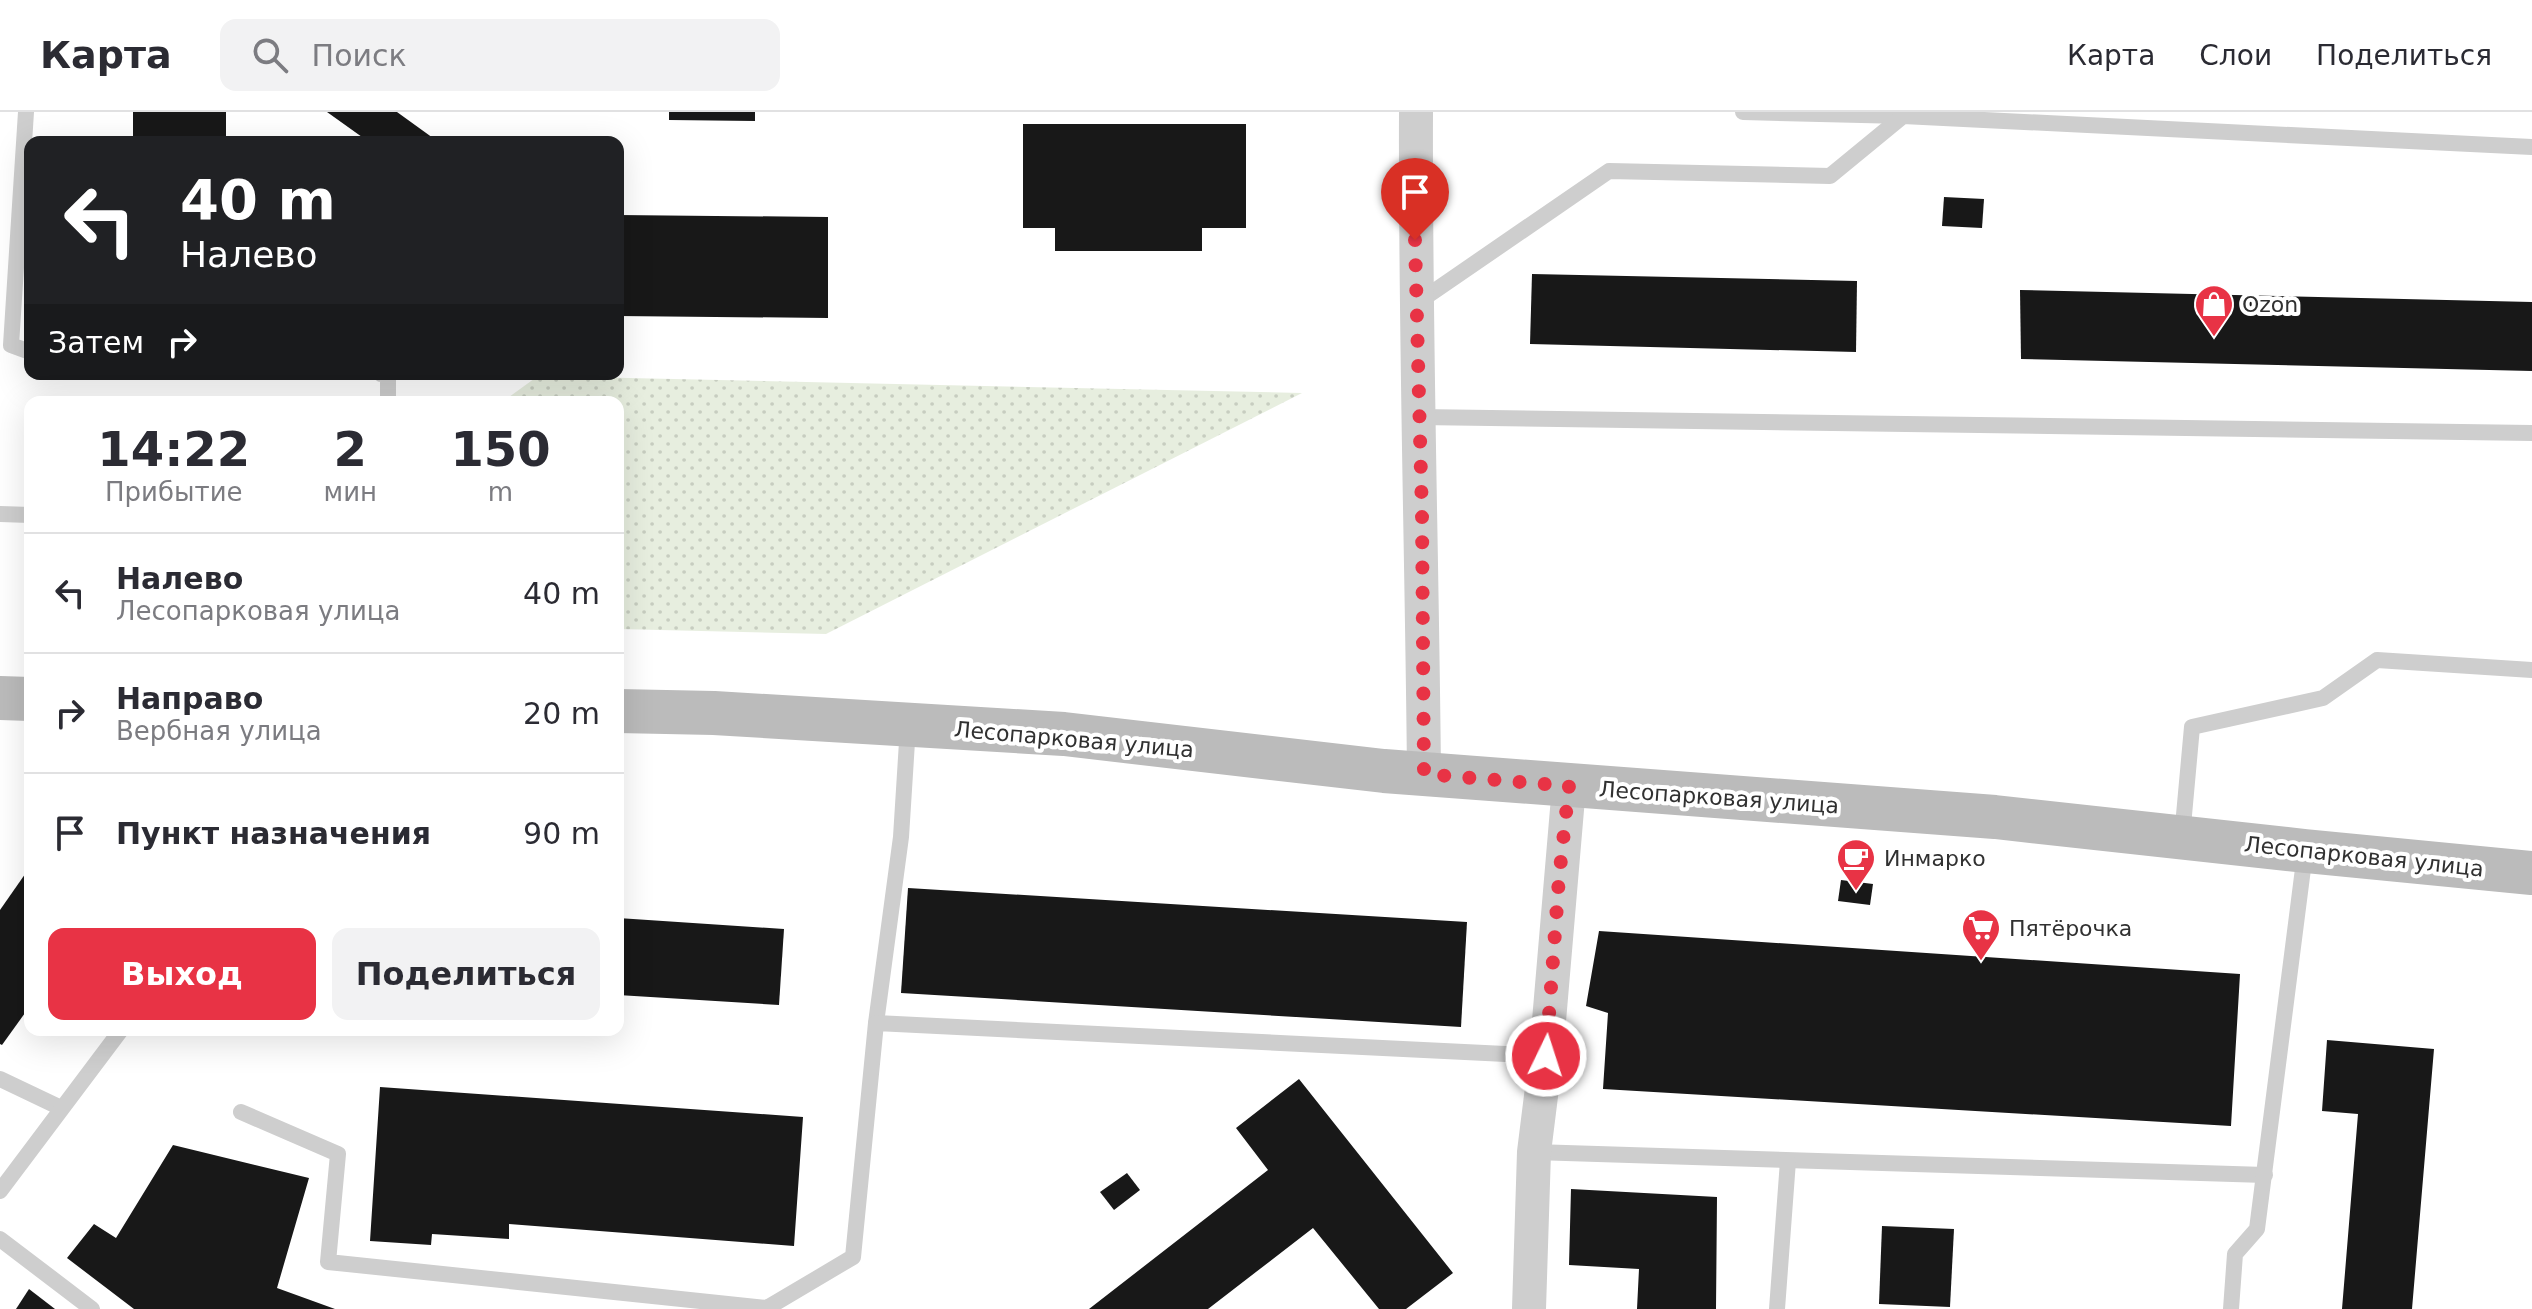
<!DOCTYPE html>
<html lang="ru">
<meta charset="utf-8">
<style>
:root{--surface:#fff;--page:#f2f2f3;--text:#2b2b33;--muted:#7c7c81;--line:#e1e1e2;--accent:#e83345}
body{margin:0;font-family:"DejaVu Sans",sans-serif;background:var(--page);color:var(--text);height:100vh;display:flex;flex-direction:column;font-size:30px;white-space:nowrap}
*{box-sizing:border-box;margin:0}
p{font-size:26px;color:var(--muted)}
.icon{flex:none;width:44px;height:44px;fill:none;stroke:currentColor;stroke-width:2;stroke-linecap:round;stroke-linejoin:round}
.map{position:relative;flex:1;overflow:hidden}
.panel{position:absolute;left:24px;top:284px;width:600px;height:640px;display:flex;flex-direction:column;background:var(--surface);border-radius:16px;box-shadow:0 8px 32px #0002}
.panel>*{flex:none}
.guide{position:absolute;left:24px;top:24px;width:600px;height:244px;border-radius:16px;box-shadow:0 8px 32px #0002;background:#202124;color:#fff;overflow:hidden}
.pin{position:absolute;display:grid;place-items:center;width:68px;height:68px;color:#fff;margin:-82px -34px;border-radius:50% 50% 50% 0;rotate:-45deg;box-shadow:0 0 8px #0007}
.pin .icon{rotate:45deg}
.me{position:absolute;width:88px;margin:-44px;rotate:4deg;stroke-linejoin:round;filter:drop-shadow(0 0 6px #0008)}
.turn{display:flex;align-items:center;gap:28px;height:168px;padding:0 24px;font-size:36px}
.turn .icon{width:104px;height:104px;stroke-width:2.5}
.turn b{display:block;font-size:56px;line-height:68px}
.then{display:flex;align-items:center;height:76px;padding:0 24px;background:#0003;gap:16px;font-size:30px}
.eta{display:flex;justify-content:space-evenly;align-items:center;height:136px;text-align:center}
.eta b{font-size:48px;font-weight:700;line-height:56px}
.action{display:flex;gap:16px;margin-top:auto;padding:16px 24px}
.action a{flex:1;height:92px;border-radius:16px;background:var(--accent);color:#fff;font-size:32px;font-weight:700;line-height:92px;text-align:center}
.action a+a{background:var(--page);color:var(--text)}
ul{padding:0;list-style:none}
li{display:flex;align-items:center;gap:24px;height:120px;padding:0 24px;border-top:2px solid var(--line)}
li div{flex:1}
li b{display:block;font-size:30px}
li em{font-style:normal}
header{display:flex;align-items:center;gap:48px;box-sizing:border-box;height:112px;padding:0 40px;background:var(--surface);border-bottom:2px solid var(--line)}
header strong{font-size:38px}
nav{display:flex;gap:44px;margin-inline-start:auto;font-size:28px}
.search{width:560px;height:72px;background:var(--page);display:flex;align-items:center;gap:20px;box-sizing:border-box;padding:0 28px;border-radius:16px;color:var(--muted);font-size:30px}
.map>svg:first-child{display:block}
</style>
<header>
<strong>Карта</strong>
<div class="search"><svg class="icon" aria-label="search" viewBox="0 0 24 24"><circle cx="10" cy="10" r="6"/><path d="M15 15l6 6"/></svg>Поиск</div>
<nav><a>Карта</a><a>Слои</a><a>Поделиться</a></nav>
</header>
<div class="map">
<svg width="2532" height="1197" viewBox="0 0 2532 1197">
<defs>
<pattern id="park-dots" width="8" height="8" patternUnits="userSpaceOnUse" patternTransform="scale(2)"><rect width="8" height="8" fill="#e7eedf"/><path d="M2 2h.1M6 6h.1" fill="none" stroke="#c7cdc0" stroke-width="1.8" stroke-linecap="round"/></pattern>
</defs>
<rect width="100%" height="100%" fill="#fff"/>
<polygon fill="url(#park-dots)" points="538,264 1302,281 826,522 618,517 618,290 502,290"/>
<g fill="#181818">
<rect x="133" y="0" width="93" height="30"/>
<polygon points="327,0 397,0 433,26 448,26 448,30 369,30"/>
<polygon points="669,0 755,0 755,9 669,8"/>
<polygon points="1023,12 1246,12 1246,116 1202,116 1202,139 1055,139 1055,116 1023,116"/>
<polygon points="1944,85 1984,87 1982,116 1942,114"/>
<polygon points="618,103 828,105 828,206 618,204"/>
<polygon points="1532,162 1857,169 1856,240 1530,232"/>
<polygon points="2020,178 2532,190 2532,259 2021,247"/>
<polygon points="30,755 30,894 2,933 0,932 0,798"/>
<polygon points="1841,768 1873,772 1870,793 1838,789"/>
<polygon points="908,776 1467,810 1461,915 901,881"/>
<polygon points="618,806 784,817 779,893 618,883"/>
<polygon points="1599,819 2240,862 2231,1014 1603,977 1608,901 1586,894"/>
<polygon points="2327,928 2434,937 2412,1197 2342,1197 2358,1002 2322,999"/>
<polygon points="1299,967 1453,1161 1406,1197 1379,1197 1313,1116 1208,1197 1089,1197 1268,1058 1236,1016"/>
<polygon points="380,975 803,1005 794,1134 509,1112 509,1127 432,1122 431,1133 370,1129"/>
<polygon points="173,1033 309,1066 277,1176 335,1197 134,1197 67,1146 94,1112 116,1126"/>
<polygon points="1127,1061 1140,1078 1114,1098 1100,1080"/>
<polygon points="1571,1077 1717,1085 1716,1197 1637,1197 1639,1157 1569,1153"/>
<polygon points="1882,1114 1954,1117 1950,1195 1879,1192"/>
<polygon points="29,1177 55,1197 16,1197"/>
</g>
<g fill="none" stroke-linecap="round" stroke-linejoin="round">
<g stroke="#cecece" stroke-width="16">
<polyline points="26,0 11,233 30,240"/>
<polyline points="1743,0 1903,4 1903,1"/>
<polyline points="1417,191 1609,59 1830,64 1903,4 2532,35"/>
<polyline points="381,262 388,262 388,290"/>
<polyline points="1419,305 2532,321"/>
<polyline points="0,402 30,403"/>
<polyline points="2182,725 2192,615 2323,586 2377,548 2532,558"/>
<polyline points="876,911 901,725 908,614"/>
<polyline points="0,967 61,996"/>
<polyline points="241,1000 338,1042 328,1150 767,1196 853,1145 876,911 1546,944"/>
<polyline points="1534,1040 2265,1063"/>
<polyline points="0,1079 121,918"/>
<polyline points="0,1127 92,1197"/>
<polyline points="1777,1197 1788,1049"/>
<polyline points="2231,1197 2235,1142 2257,1117 2305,741"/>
</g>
<g stroke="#cecece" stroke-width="34">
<path d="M1416 0C1415 221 1422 441 1424 662"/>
<polyline points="1529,1197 1534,1040 1546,944 1569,674"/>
</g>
<g stroke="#bbb" stroke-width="44">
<polyline points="0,586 30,587"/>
<polyline points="618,599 714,601 1064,622 1384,659 1995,705 2305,739 2532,761"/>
</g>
</g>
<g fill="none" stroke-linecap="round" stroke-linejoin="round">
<polyline stroke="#e83345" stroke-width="14" stroke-dasharray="0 25.2" points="1415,128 1422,403 1424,662 1569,674 1559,766 1546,944"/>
</g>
<defs>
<symbol id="shop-pin" viewBox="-11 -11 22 30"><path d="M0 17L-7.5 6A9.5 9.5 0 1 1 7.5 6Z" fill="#e83345" stroke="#fff"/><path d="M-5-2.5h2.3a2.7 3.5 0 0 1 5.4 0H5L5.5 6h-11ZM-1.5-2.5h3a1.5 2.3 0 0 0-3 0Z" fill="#fff"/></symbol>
<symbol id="cafe-pin" viewBox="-11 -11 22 30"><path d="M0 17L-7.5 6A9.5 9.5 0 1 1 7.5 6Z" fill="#e83345" stroke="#fff"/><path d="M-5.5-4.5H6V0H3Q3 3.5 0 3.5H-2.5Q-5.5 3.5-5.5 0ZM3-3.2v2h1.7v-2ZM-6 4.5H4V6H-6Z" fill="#fff"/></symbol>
<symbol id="supermarket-pin" viewBox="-11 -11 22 30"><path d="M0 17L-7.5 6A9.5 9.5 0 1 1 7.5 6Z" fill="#e83345" stroke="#fff"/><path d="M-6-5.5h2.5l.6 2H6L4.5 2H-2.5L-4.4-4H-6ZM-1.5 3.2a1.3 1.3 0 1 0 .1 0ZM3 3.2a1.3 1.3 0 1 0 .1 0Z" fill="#fff"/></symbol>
</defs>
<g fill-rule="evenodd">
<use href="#shop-pin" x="2192" y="170" width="44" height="60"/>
<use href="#cafe-pin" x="1834" y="724" width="44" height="60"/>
<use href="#supermarket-pin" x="1959" y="794" width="44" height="60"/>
</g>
<g text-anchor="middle" stroke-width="8" stroke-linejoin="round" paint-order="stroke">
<g font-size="22" fill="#313131" stroke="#fff" text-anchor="start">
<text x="2242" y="200">Ozon</text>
<text x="1884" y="754">Инмарко</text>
<text x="2009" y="824">Пятёрочка</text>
</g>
<g font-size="22" fill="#313131" stroke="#fff">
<text transform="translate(1074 627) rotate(5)" y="8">Лесопарковая улица</text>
<text transform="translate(1719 685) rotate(4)" y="8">Лесопарковая улица</text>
<text transform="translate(2364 744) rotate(6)" y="8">Лесопарковая улица</text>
</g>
</g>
</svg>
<div class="pin" style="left:1415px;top:128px;background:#d93025"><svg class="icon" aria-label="arrive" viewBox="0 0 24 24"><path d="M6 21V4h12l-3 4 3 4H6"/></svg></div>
<svg class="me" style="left:1546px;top:944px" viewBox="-20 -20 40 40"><circle r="17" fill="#e83345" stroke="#fff" stroke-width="3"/><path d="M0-11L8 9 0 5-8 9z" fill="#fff"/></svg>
<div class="guide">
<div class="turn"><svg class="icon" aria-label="left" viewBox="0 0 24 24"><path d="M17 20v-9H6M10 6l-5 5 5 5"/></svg><div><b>40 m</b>Налево</div></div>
<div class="then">Затем<svg class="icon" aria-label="right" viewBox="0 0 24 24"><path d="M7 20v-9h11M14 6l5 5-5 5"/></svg></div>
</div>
<section class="panel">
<div class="eta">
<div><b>14:22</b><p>Прибытие</p></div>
<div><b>2</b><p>мин</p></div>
<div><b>150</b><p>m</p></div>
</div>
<ul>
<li><svg class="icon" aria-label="left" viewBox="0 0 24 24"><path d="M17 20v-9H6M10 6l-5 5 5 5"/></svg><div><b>Налево</b><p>Лесопарковая улица</p></div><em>40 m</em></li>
<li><svg class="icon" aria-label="right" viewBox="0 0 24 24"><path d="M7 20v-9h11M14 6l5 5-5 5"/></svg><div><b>Направо</b><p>Вербная улица</p></div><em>20 m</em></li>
<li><svg class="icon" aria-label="arrive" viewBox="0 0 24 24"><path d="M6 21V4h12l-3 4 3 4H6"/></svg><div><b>Пункт назначения</b></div><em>90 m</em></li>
</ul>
<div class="action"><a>Выход</a><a>Поделиться</a></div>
</section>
</div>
